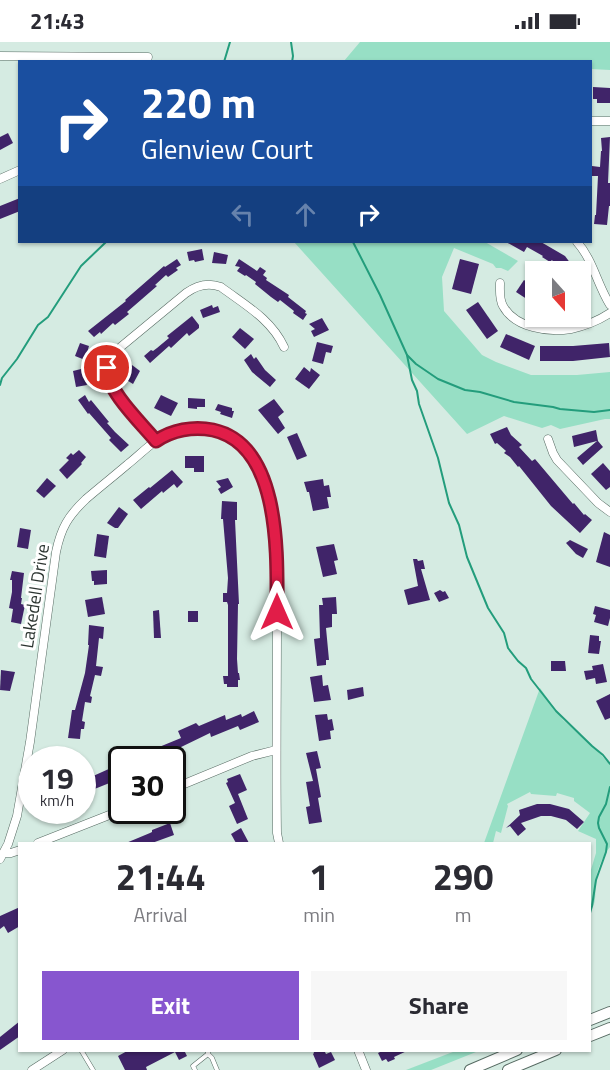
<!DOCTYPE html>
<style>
:root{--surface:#fff;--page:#f7f7f7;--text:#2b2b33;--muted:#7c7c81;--accent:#8756cf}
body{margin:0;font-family:"Titillium Web",sans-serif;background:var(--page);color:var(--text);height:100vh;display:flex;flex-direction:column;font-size:22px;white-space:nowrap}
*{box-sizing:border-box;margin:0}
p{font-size:20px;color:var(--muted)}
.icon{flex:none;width:33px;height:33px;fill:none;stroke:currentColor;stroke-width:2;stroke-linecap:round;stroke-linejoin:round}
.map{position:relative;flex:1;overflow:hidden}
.side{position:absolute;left:18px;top:800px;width:573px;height:210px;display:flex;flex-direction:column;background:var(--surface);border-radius:0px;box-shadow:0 2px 4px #0004}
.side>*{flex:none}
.top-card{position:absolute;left:18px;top:18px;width:574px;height:183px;border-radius:0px;box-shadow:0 2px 4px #0004;background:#1a4fa0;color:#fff;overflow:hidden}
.needle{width:39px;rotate:159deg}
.controls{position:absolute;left:525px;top:219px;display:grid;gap:12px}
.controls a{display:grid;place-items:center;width:66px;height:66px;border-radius:0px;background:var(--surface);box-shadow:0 2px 4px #0004;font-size:30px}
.speed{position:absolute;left:18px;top:704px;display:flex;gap:12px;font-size:30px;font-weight:700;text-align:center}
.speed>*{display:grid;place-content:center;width:78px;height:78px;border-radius:50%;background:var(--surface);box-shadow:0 2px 4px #0004;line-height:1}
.speed small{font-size:15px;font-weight:400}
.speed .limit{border:3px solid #111;border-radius:9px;background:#fff;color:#111}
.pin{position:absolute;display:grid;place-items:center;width:51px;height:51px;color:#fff;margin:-26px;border:3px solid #fff;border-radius:50%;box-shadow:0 2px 6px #0007}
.me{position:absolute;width:66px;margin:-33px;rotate:0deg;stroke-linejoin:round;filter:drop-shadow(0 0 4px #0008)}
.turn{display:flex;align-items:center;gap:21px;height:126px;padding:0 24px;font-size:27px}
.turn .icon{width:78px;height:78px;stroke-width:2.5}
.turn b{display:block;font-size:42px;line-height:51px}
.lanes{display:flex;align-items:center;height:57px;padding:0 24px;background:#0003;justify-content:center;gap:30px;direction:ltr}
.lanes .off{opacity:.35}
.eta{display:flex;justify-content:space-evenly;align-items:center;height:102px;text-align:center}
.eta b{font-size:36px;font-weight:700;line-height:42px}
.button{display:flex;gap:12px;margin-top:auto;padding:12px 24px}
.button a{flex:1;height:69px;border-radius:0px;background:var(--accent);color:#fff;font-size:24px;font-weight:700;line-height:69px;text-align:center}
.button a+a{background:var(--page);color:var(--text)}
.status{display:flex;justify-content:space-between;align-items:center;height:42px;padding:0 30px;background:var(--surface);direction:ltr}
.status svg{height:16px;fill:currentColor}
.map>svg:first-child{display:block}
</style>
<div class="status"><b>21:43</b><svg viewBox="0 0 49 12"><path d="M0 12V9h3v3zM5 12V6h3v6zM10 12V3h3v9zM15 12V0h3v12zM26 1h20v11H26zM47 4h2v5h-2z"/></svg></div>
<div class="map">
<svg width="610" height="1028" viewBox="0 0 610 1028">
<rect width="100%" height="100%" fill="#d5ebe2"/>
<g fill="#97dfc5">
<polygon points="360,0 610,0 610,28 591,27 591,20 344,19"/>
<polygon points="294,200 485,200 518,219 508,229 501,226 496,226 493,222 454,206 442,235 444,269 482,313 496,320 531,333 577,333 610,330 610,377 605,377 560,387 551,383 542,386 504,374 467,392"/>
<path d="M540 646 563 678 594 705 610 723V805C603 813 598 826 596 836 594 848 598 860 590 869V831L596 811V797L578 789 590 771 574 759V756L557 751 556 754 531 752 530 750 507 762 508 764 501 791 496 789 493 801H484Z"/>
<polygon points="458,1008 481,1008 431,1028 406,1028"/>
</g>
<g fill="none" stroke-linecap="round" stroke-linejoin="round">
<g stroke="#239d7c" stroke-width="2">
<polyline points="291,0 293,14 292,20"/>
<polyline points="224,20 230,0"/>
<polyline points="353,200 380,253 407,313 412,338 417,349 419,362 438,416 449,461 459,483 467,515 488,566 504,591 508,606 518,619 526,626 531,637 556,669 592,704 603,713 610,722"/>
<polyline points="407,313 416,322 438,337 465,348 480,350 514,360 553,365 560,367 594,370 610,368"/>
<polyline points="0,343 2,336 17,317 38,283 48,275 81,224 106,200"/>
<polyline points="590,871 592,864 596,838 606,810 607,802 599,786 598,781 599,775 606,762 610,745"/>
</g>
</g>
<g fill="#402469">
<polygon points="593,45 610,46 610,61 597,61 597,57 593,57"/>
<polygon points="8,91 13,101 0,108 0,95"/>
<polygon points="610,95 608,141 610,141 610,164 609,164 607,183 594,182 595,173 596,173 598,134 591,134 592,124 600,125 601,109 602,109 601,96"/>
<polygon points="20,156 20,169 0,177 0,164"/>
<polygon points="506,200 541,200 565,214 571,222 561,230 552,218 550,220 542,215 543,214 527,205 524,210"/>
<polygon points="202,207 204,218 195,220 194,218 189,219 187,210"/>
<polygon points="214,210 228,213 226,222 212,221"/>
<polygon points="177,217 181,223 176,226 178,228 168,235 166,233 155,243 157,244 127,270 129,272 115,283 113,281 101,292 100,290 94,295 88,289 126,259 125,258 164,224 165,225"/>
<polygon points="239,217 257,229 260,225 266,229 263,233 267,236 266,238 289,253 288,255 306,269 305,271 307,272 303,278 293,271 294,269 280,258 278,260 271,255 255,242 256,240 246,233 245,234 237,229 240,225 235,224"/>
<polygon points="460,217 479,222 471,252 452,247"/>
<polygon points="524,238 536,246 536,263 516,250"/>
<polygon points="478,260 498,289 487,297 466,268"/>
<polygon points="212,263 213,266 218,264 220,270 203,276 200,268"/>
<polygon points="192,274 199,283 199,286 189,294 187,291 171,306 169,304 150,321 144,314 151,308 153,309 157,306 169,296 167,294"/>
<polygon points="322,276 329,288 314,295 311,289 315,287 309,282"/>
<polygon points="240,286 254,297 245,307 232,295"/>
<polygon points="506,292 535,304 529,318 500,305"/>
<polygon points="317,300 333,304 331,311 326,310 323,322 312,319"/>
<polygon points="80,301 89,304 85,318 75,314"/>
<polygon points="609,301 610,315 573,319 540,319 540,304 573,304"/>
<polygon points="251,312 254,317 256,315 265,328 276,338 270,345 252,330 244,318"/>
<polygon points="132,323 140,329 133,342 125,337"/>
<polygon points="304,325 310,330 311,326 320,333 309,347 295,337"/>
<polygon points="81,327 83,335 85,335 87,343 76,345 73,329"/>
<polygon points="85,353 89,360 91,358 109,380 107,381 115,390 129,403 121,410 109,398 111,396 89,371 88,372 78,358"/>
<polygon points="161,353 178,361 171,374 154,366"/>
<polygon points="188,356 205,357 205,365 197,365 197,367 188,366"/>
<polygon points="274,357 284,370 278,375 285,386 278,392 258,368"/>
<polygon points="218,362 232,366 232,369 234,369 232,376 220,372 221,370 215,368"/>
<polygon points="507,385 511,393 522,403 519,405 532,419 535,417 573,462 574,461 584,473 585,472 592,478 580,491 551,464 519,424 518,425 510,415 504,411 506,409 497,401 495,402 490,392"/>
<polygon points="596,388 598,399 603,405 583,423 577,416 597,399 574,405 572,394"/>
<polygon points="297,391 307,414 297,418 287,395"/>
<polygon points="79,408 86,415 81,421 82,422 67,437 59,428 69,418 66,416 71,411 73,413"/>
<polygon points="185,414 204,414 204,430 194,430 194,426 185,426"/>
<polygon points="603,421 610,429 610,445 606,448 591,432"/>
<polygon points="172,428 183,440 177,446 174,442 163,451 162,449 141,467 133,458 149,445 150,446"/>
<polygon points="47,436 56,444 44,456 36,449"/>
<polygon points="228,436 233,445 221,452 218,447 221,445 216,439"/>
<polygon points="323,437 324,444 329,443 331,455 327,455 329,466 313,469 309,450 307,450 304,440"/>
<polygon points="222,459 237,460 237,478 235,478 239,562 238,562 237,617 238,631 239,631 240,638 238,638 238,645 227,645 227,642 224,642 223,634 228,634 228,563 227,560 223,560 223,551 227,551 228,536 223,477 221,477"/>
<polygon points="119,465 128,472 118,486 115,486 107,481"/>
<polygon points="20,486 31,488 28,507 17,505"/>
<polygon points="604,490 610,493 610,525 596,520"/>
<polygon points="97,492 109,494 106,516 94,514"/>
<polygon points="570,498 588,507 583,516 576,512 566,501"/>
<polygon points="334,502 338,518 334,519 337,532 323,535 316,505"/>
<polygon points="413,517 417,517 418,519 423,518 425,527 421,527 430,558 408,563 404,548 418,544"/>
<polygon points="107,528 107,542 94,543 94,539 92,539 91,529"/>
<polygon points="12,529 24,531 21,556 22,556 21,562 25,563 21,582 11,580 13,567 9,566 12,550 12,538 10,538"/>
<polygon points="440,548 443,550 445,549 449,556 439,560 434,551"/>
<polygon points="102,555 105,572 88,575 85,558"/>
<polygon points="336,555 337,572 332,572 332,585 326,586 329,618 326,618 326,623 317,624 314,597 320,596 319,563 323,563 322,556"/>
<polygon points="595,564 610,568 610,576 608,584 594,580 596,573 593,572"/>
<polygon points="159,568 161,596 154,596 153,569"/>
<rect x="188" y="569" width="10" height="11"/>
<polygon points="89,583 104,585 103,597 99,596 96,624 103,625 101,634 95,633 90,654 92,655 91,661 85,660 82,679 85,680 84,687 81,687 80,697 68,696 72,668 75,668 85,631 89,603 88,603"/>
<polygon points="590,593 599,594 599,599 601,599 599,612 588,611"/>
<polygon points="551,619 565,619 566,629 551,629"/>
<polygon points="603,622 607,640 596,642 595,636 586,638 584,629 593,628 592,624"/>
<polygon points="1,628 15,630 10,649 0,648"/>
<polygon points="322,633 323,644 328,643 331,658 314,660 310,635"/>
<polygon points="363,645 364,654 348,658 347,648"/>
<polygon points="610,652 610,676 605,678 596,659"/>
<polygon points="254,669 259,680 240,688 238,684 211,695 210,691 177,707 178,710 160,717 130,717 181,696 178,689 196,681 199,684 225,673 226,678 241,672 242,675"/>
<polygon points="327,672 328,678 332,677 334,688 330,689 331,697 319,699 315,673"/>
<polygon points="317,709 321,726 316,727 321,755 318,756 322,780 309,782 306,765 310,764 306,740 313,739 306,711"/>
<polygon points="122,718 122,736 82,752 82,739 111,726 110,723"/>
<polygon points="240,732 247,748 238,752 248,777 237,782 229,764 235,761 226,741 228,740 227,737"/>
<polygon points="537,762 550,762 569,767 584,780 577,787 566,778 551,774 541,774 521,781 526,787 518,794 510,784 506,786 520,773 519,768"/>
<polygon points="170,781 174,793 152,801 126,801 150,791 152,790 152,788"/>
<polygon points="241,786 249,801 236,801 231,792"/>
<polygon points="20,865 20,884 8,891 4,884 0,887 0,874"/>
<polygon points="20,979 20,994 0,1008 0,995"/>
<polygon points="129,1008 184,1008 187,1014 179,1018 175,1010 146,1025 147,1028 125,1028 118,1014"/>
<polygon points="313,1008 324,1008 326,1012 331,1010 335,1018 319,1026 313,1012 314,1011"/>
<polygon points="384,1008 409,1008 394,1015 395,1017 388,1020 386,1017 382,1019 378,1011"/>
</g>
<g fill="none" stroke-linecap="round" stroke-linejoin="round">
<defs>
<g id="service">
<polyline points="81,1008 93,1028"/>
<polyline points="208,1008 208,1012 212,1016 217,1028"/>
<polyline points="195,1028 193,1024 208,1012"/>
</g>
<g id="minor">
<polyline points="0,14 148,15"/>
<polyline points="591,79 610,79"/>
<polyline points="0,137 20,128"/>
<path d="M577 200C593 218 597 242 610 263"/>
<path d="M500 241C500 249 499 257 503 264 515 286 549 291 571 287 585 284 598 279 610 271"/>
<polyline points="548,397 553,411 557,418 598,461 610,470"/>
<path d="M156 399C144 385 107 347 107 329 107 321 112 314 117 308L186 251C197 243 208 240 221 245 245 263 271 277 284 305"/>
<polyline points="172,747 252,714 276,708"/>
<polyline points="38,801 122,768"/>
<polyline points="4,811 11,811 20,808"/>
<path d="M0 817 8 802 17 774 30 700 56 510C61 486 68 474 86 457 100 445 114 434 128 422 142 411 155 396 172 391 219 375 251 403 266 445 280 483 277 541 277 581 277 651 276 721 277 791L279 801"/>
<polyline points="358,1008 366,1028"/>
<polyline points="32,1028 63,1008"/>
</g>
<g id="secondary">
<polyline points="590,978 610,970"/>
<polyline points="590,994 610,986"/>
<polyline points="470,1028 517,1008"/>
<polyline points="508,1028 556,1008"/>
</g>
</defs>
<use href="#service" stroke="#566a62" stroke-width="5"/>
<use href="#minor" stroke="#566a62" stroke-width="9"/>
<use href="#secondary" stroke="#566a62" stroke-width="12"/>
<use href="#service" stroke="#fff" stroke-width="4"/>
<use href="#minor" stroke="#fff" stroke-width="8"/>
<use href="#secondary" stroke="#fff" stroke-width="10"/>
</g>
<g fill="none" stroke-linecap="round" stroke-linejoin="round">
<defs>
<path id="route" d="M107 326C106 348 142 382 156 399 172 388 193 384 213 388 282 403 277 516 277 570"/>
</defs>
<use href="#route" stroke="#92132f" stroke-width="15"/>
<use href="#route" stroke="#e11d48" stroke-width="10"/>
</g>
<g text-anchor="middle" stroke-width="6" stroke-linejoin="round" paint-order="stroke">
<g font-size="18" fill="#2c3531" stroke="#fff">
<text transform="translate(35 554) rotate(-81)" y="6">Lakedell Drive</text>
</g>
</g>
</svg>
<div class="controls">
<a><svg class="needle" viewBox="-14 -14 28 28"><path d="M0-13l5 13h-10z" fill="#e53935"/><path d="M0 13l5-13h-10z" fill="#7c7c81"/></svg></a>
</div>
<div class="speed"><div>19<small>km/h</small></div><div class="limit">30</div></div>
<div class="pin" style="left:107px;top:326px;background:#d93025"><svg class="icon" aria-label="arrive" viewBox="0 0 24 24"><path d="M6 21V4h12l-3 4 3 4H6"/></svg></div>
<svg class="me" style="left:277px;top:570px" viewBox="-20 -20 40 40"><path d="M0-17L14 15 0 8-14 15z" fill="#e11d48" stroke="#fff" stroke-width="4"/></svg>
<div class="top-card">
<div class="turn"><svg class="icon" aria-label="right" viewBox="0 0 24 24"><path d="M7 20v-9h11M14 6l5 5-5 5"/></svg><div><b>220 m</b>Glenview Court</div></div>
<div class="lanes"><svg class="icon off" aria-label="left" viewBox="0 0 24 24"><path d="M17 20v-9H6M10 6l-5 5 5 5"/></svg><svg class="icon off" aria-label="ahead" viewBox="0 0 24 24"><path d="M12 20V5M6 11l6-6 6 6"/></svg><svg class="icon" aria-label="right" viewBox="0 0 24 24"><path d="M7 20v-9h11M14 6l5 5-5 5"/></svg></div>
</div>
<section class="side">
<div class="eta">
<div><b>21:44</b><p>Arrival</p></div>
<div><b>1</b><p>min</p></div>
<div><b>290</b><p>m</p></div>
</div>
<div class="button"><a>Exit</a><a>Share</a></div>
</section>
</div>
